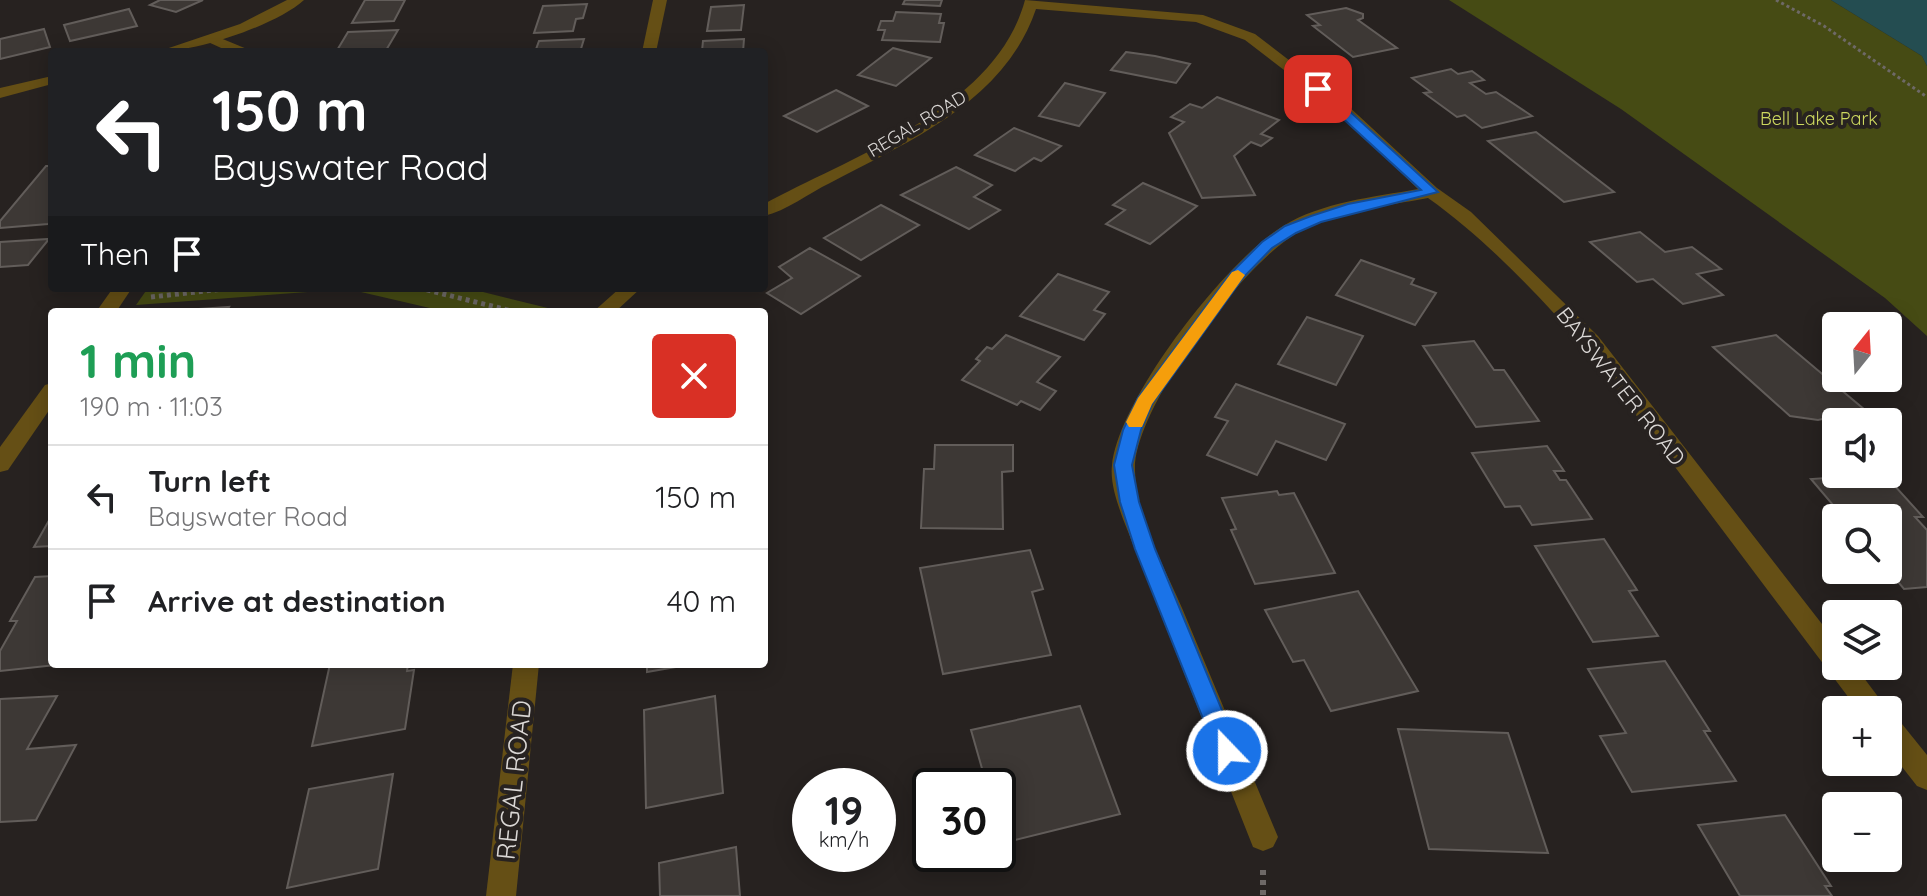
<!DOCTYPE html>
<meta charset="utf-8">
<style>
:root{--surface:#fff;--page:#f2f2f2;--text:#202124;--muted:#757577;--line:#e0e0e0}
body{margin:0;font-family:Quicksand,sans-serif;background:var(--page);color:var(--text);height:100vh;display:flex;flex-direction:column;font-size:30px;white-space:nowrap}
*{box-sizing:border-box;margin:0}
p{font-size:26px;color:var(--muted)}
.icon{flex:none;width:44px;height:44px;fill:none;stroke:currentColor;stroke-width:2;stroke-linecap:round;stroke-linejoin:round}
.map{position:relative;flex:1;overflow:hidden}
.panel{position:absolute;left:48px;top:308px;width:720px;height:360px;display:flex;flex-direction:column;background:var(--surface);border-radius:8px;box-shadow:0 4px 20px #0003}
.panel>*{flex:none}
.banner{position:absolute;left:48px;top:48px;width:720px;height:244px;border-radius:8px;box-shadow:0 4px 20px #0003;background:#202124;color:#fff;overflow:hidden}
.needle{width:52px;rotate:18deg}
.buttons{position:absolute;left:1822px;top:312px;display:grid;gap:16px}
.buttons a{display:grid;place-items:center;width:80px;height:80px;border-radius:8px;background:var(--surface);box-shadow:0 4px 20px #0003;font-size:40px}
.speed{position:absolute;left:792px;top:768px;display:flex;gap:16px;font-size:40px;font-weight:700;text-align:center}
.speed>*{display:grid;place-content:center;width:104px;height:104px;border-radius:50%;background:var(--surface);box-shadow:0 4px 20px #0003;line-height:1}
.speed small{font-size:20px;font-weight:400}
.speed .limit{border:4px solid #111;border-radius:12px;background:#fff;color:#111}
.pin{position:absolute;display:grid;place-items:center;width:68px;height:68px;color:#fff;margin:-34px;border-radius:16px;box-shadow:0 4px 12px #0006}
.me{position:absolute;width:88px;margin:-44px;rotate:338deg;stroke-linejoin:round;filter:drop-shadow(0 0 6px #0008)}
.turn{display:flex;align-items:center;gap:28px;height:168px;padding:0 32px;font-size:36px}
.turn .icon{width:104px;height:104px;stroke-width:2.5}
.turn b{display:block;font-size:56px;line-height:68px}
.then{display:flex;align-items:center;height:76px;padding:0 32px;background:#0003;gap:16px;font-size:30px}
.round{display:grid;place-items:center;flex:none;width:84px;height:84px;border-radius:8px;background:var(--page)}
.head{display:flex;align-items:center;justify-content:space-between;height:136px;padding:0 32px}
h1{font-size:48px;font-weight:700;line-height:60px;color:#1e9e55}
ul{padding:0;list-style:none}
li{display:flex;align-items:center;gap:24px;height:104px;padding:0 32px;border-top:2px solid var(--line)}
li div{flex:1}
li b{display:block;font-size:30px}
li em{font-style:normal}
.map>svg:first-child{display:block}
</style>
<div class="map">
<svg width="1927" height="896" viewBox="0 0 1927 896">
<rect width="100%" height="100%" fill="#272220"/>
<g fill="#464b14">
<polygon points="1449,0 1831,0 1922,56 1927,66 1927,336 1885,298 1621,109"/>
<polygon points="148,288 467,288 564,312 447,312 348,289 136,305"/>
</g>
<polygon fill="#244d51" points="1831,0 1927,0 1927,66 1922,56"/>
<g fill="#3d3835" stroke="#625d5a" stroke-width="2">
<polygon points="160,0 203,0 176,12 150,5"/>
<polygon points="365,0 405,0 394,21 352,23"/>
<polygon points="905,0 942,0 940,6 903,4"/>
<polygon points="587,4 583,18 576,19 573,31 534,33 543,6"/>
<polygon points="744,5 741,30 707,31 711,7"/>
<polygon points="1346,8 1363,14 1363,18 1358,20 1397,48 1353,57 1313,26 1320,25 1307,15"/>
<polygon points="129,9 137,26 70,41 64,25"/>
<polygon points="896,12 941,14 939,23 944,23 940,42 882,40 885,30 878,30 881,21 893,21"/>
<polygon points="44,29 50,47 0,59 0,39"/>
<polygon points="398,30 385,52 336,52 348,32"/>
<polygon points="584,39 580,52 535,52 539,41"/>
<polygon points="744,39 743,52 702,51 703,41"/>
<polygon points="893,48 931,58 896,86 858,75"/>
<polygon points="1126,52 1155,56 1190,64 1176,83 1111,70"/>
<polygon points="1451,69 1458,74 1472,71 1484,80 1470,83 1486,94 1496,92 1532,116 1482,128 1465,115 1457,117 1424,93 1431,92 1412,78"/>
<polygon points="1065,83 1105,93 1079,126 1039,116"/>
<polygon points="836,90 868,106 817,132 784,116"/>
<polygon points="1217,97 1279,120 1261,134 1272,138 1261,146 1251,142 1234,156 1255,195 1202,198 1169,133 1184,122 1171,117 1190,104 1202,108"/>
<polygon points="1014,128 1061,146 1041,161 1034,158 1015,171 975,155"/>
<polygon points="1536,132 1614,192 1564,202 1488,141"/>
<polygon points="46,166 52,166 52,219 48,224 0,228 0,221"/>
<polygon points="956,167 992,185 974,197 1000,210 969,229 901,195"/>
<polygon points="1143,183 1197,206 1150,244 1106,224 1125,210 1113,205"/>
<polygon points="881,205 919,225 861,260 824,238"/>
<polygon points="1640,232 1665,252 1692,247 1721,269 1697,274 1723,295 1683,304 1653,279 1637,282 1590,242"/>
<polygon points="49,239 28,265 0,267 0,242"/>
<polygon points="810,248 860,276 801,314 767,293 792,278 779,267"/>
<polygon points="1361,260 1414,279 1411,284 1436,293 1415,325 1336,295"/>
<polygon points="1058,274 1109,292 1094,310 1105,314 1084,340 1020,316"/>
<polygon points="229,307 226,312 169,312 170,311"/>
<polygon points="1307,317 1363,336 1336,385 1278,364"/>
<polygon points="1006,335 1060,357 1037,382 1056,391 1040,410 1021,401 1017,405 962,380 980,361 976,359 987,347 992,349"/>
<polygon points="1776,335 1865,410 1818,420 1790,416 1713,347"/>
<polygon points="1474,341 1494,370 1504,370 1539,421 1476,427 1423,346"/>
<polygon points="1236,384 1345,424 1326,460 1276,441 1257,475 1207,455 1228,421 1215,417"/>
<polygon points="935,445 1013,445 1013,471 1002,472 1003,529 921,528 924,469 934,469"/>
<polygon points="1547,446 1564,471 1554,471 1560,480 1566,480 1592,519 1532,525 1520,506 1505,507 1472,453"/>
<polygon points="1884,474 1923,517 1915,517 1927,530 1927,587 1904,589 1888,570 1888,518 1844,518 1811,479"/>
<polygon points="1277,491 1279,495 1294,493 1335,573 1255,584 1231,530 1236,529 1222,498"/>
<polygon points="52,515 52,546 34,547"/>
<polygon points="1604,539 1637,590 1629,591 1658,636 1593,642 1535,546"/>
<polygon points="1030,550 1043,589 1032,592 1051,655 943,674 920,568"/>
<polygon points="52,576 52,664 65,664 0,671 0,651 17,621 10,621 35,577"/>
<polygon points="1358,591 1418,691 1331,711 1304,660 1293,662 1265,610"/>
<polygon points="1665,661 1710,731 1704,731 1736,781 1632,792 1600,736 1626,733 1588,669"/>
<polygon points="330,664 408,664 407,671 414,670 405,729 312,746"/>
<polygon points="647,664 693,664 647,672"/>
<polygon points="57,696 27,749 76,745 36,820 0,822 0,699"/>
<polygon points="715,696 723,793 646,808 644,710"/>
<polygon points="1080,706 1120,814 1003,843 998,825 998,786 987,786 971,730"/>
<polygon points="1398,729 1508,733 1548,853 1429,849"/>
<polygon points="393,774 378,869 287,888 309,789"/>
<polygon points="1785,815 1831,886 1825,886 1832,896 1740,896 1698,825"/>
<polygon points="736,847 740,896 660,896 659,863"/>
</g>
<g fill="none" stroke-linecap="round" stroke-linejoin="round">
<polyline stroke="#6e6967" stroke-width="3" stroke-dasharray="3 3" stroke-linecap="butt" points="1776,0 1824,26 1927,97"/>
<g stroke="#6e6967" stroke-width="5" stroke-dasharray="4 4" stroke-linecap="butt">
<polyline points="419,288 516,312"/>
<polyline points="151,297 232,288"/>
</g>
<polyline stroke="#6e6967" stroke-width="6" stroke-dasharray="5 5" stroke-linecap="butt" points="1263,870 1263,896"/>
<g fill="#654f15" fill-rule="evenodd">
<polygon points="653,0 667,0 656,52 642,52"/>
<path d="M1025 0 1203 15 1255 34 1346 104 1437 188 1471 212 1598 336 1836 642V666H1855L1888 710H1858L1584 346C1536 293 1486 239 1428 198 1385 206 1339 211 1299 232 1246 260 1132 409 1135 471 1136 517 1164 566 1182 608 1214 684 1246 761 1278 837L1273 847 1263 851 1253 847 1123 519C1117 502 1110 483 1112 465 1119 398 1226 261 1283 226 1322 202 1374 197 1418 189L1336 110 1245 40 1196 22 1036 9C1005 101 910 141 830 183 809 193 786 211 764 216V204C854 155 996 108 1025 0Z"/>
<polygon points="213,35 247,49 249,52 230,52 208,42 208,36"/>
<polygon points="113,288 132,288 116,312 96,312"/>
<polygon points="620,288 641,288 615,312 593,312"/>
<polygon points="52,383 52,406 8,470 0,472 0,447 45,385"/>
<polygon points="513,664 539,664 516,896 486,896"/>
<polygon points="1888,716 1898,719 1927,755 1927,790 1917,786 1888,749"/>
</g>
<g fill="#654f15" fill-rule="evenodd">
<path d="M287 0H304C275 26 195 52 157 52L240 24Z"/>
<polygon points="52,76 52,84 0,98 0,88"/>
</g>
</g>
<polygon fill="#1a73e8" stroke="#114b97" stroke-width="2" points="1314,87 1323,87 1438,192 1321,222 1296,233 1272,248 1242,279 1152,404 1141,430 1132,465 1139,502 1155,549 1239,751 1236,758 1227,761 1219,758 1216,751 1135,549 1120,502 1114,465 1123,430 1138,398 1231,273 1262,242 1285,226 1311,216 1348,204 1421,190 1314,92"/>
<polygon fill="#f59e0b" points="1238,270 1245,275 1152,404 1142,427 1129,427 1126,422 1138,398 1232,272"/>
<g text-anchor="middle" stroke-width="8" stroke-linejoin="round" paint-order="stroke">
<g font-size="18" fill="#cdd85f" stroke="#272220">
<text x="1819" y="125">Bell Lake Park</text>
</g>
<g font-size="18" fill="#dad7d5" stroke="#272220">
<text transform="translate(917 124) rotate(-31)" y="6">REGAL ROAD</text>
</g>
<g font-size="22" fill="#dad7d5" stroke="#272220">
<text transform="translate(1621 386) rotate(52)" y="8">BAYSWATER ROAD</text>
</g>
<g font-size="26" fill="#dad7d5" stroke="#272220">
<text transform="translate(514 780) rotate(-84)" y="9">REGAL ROAD</text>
</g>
</g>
</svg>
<div class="buttons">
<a><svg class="needle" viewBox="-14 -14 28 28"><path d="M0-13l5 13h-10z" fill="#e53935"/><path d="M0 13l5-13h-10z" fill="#757577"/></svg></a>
<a><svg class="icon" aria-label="sound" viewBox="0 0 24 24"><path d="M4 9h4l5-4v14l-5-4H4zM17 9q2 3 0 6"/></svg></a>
<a><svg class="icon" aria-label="search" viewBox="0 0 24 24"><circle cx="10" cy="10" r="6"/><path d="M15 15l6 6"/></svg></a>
<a><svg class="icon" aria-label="layers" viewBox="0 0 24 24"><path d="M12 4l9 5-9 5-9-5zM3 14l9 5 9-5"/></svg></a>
<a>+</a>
<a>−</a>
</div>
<div class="speed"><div>19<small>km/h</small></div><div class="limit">30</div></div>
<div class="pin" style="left:1318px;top:89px;background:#d93025"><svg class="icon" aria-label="arrive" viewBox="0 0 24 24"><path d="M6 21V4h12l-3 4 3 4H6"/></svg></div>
<svg class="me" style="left:1227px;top:751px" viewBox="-20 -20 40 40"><circle r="17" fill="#1a73e8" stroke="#fff" stroke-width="3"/><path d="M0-11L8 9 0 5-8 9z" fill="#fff"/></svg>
<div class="banner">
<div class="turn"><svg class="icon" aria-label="left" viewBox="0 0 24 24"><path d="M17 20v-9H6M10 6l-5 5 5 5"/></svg><div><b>150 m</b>Bayswater Road</div></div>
<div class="then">Then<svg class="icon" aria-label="arrive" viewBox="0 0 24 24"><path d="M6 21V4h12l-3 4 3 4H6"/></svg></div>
</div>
<section class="panel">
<div class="head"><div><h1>1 min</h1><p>190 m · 11:03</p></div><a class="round" style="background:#d93025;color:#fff"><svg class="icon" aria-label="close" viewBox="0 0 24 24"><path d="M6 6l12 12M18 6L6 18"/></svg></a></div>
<ul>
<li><svg class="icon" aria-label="left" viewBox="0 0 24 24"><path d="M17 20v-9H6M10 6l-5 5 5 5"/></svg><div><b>Turn left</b><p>Bayswater Road</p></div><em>150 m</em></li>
<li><svg class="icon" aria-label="arrive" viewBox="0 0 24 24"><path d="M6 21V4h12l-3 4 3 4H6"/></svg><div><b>Arrive at destination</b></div><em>40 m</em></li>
</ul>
</section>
</div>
